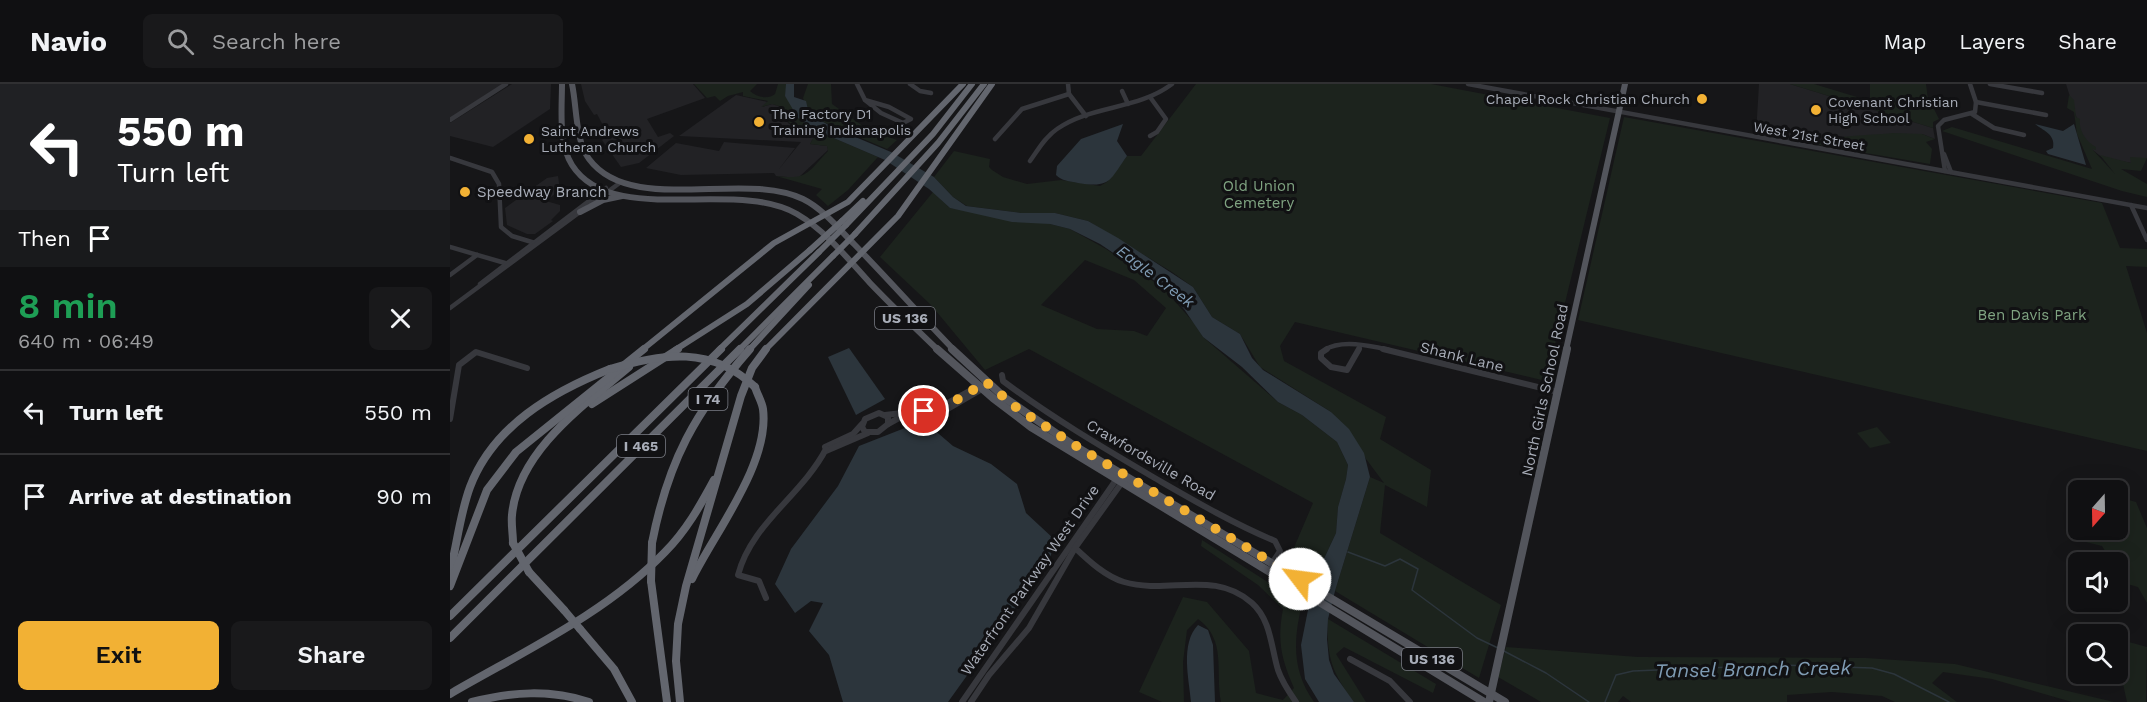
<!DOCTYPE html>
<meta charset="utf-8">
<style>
:root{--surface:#101012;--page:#19191b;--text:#f1f3f6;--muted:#9c9d9f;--line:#303032;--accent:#f2b134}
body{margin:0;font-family:"Work Sans",sans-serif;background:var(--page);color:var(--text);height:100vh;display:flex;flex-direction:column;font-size:22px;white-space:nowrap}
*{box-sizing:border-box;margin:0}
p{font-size:20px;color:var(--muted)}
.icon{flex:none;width:33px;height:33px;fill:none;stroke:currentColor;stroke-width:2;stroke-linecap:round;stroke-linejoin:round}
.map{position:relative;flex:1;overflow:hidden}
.details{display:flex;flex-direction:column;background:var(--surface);width:450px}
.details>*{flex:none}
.banner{background:#202124;color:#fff;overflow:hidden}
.needle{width:39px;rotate:200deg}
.controls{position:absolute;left:1618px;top:396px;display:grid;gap:12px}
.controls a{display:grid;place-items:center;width:60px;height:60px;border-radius:9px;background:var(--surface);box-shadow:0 6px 24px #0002,0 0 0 2px var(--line);font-size:30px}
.pin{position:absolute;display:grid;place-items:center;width:51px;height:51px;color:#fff;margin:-26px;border:3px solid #fff;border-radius:50%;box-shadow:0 2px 6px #0007}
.me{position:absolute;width:66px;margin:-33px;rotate:300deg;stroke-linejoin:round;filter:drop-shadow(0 0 4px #0008)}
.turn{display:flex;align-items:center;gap:21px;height:126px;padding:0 18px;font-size:27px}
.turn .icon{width:78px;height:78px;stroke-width:2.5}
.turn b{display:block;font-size:42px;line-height:51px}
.then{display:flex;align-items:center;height:57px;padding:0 18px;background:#0003;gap:12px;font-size:22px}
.round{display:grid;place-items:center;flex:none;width:63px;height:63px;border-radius:9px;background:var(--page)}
.head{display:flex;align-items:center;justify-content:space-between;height:102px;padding:0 18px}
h1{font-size:36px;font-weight:600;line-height:45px;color:#1e9e55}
.action{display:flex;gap:12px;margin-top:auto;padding:12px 18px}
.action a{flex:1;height:69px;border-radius:9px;background:var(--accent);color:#111;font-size:24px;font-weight:600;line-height:69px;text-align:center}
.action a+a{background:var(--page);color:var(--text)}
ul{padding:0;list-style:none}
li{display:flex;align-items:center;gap:18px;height:84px;padding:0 18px;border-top:2px solid var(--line)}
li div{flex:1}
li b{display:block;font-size:22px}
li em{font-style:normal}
header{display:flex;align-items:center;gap:36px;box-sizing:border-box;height:84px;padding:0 30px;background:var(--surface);border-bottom:2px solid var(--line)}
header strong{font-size:28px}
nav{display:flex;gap:33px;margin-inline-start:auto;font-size:21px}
.search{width:420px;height:54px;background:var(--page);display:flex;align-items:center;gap:15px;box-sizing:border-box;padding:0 21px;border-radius:9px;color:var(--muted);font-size:22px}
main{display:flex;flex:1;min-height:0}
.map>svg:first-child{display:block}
</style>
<header>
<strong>Navio</strong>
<div class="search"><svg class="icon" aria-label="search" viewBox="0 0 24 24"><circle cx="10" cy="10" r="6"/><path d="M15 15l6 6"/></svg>Search here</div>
<nav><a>Map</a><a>Layers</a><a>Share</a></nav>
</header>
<main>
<section class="details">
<div class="banner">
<div class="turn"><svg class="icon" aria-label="left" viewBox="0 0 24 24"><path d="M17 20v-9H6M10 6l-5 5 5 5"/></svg><div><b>550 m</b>Turn left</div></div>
<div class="then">Then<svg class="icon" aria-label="arrive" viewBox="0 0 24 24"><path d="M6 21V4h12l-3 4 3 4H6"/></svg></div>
</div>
<div class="head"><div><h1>8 min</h1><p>640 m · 06:49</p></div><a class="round"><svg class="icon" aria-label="close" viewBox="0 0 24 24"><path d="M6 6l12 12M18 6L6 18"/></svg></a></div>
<ul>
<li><svg class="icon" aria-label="left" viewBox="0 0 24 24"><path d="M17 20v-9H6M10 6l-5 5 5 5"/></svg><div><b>Turn left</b></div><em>550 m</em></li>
<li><svg class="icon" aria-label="arrive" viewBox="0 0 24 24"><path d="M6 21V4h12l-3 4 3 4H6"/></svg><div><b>Arrive at destination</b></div><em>90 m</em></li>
</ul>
<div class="action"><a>Exit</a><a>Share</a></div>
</section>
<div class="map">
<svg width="1697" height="618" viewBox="0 0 1697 618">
<rect width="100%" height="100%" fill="#161618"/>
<g fill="#222225">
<polygon points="0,0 53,0 0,34"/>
<polygon points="62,0 101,0 100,25 43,63 0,52 0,39"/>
<polygon points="131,0 243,0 255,14 197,35 208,53 220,49 224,52 189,79 171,83 152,56 158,51 147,30 144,31 135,17"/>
<polygon points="1309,0 1340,0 1483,44 1485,55 1472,50 1405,54 1384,52 1362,61 1306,50"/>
<polygon points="1616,0 1697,0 1697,74 1681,74 1682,79 1653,74 1635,60"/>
<polygon points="286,11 318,18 312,23 322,20 329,22 338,39 364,53 360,60 377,62 378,66 348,94 326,92 324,89 231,91 196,84 226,59 269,67 274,58 345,64 329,85 351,58 229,52"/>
<polygon points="108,92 110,106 96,117 110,121 110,127 101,136 103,137 85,150 77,150 57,141 55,124 97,94"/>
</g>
<g fill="#1c231d" fill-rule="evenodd">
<path d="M244 0H307L300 7C306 13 318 16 325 10L328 0H337L335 12 365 46 428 73 398 106 378 122 366 111 372 105 326 92C358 96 357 89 378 67L377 62 360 60 364 53 338 38 329 22 322 20 311 23 318 17 293 12V8L278 12 270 17 265 12 257 14Z"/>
<polygon points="358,0 381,0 382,20 417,45 447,56 437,65 371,37 359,29 353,14"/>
<polygon points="746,0 981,0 1160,34 1096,297 845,238 830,262 834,277 936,333 930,355 981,386 977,423 935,401 930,449 1051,521 1029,594 885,507 920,393 934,399 881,328 810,283 790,250 762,233 743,203 722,188 638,137 605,129 571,129 517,122 503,113 484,93 504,67 540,75 539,83 542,86 553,93 577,100 611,96 650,102 657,98 677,72 691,72"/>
<polygon points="1340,0 1364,0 1420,17 1420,0 1476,0 1479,23 1484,25 1489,35 1483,38 1483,44"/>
<path d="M1619 11 1624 16 1626 33 1630 35C1628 46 1637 59 1646 63V66L1642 65 1665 90 1650 71 1681 79 1680 73 1697 74 1691 87 1671 85 1697 100V113L1672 107 1492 47 1502 43 1642 85 1627 50 1624 28 1617 24Z"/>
<polygon points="1174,33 1652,119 1670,164 1697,165 1697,183 1676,182 1697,249 1697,367 1128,236"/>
<path d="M1443 49 1472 50 1485 55 1476 58 1482 65 1480 80 1363 60C1388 50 1416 52 1443 49Z"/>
<path d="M483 108 500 124 600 140 620 145 656 165 713 204 744 239 753 253 828 318 852 331 887 358 898 381 896 395 888 423 886 449 864 496 837 480 863 419 579 265 535 286 481 221 430 173ZM635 176 684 196 716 224 697 252 684 247 647 245 591 221Z"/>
<polygon points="1427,343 1441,359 1420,364 1407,349"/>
<polygon points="1668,413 1686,418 1697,444 1697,519 1688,503 1674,499 1668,489 1668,478 1662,478 1652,462 1628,456 1639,454 1641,446 1668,446"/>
<path d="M752 456 852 520C843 556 842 587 864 618H771C765 587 777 556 748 535L737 546 733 578 734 618H712L689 608 733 513 757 518 799 567 806 609 833 616 844 604C831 575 827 556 833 525L808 501 751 462Z"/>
<path d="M878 535 986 600 983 609 894 563 886 570 916 618H904C882 589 876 572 878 535Z"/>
<polygon points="1668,555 1697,563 1696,618 1677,618 1668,577"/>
<polygon points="1056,563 1188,573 1416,574 1505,580 1664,618 1622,618 1542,595 1493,588 1482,599 1507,618 1445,618 1432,612 1382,608 1337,611 1337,618 1181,618 1173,612 1168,618 1091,618 1048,593"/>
</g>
<g fill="#2c353c">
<polygon points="336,0 344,0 344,13 356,17 359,30 384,44 441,68 484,93 503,113 516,122 571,129 605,129 638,137 668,154 743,203 762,233 790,250 802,274 813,286 881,328 899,345 914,369 920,393 885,507 878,535 877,555 879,576 884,590 904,618 869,618 855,595 851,561 864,496 886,449 888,423 896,395 898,381 887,358 852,331 828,318 792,283 753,253 734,225 711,201 650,160 620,145 600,140 562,138 500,124 479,105 435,76 365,46 348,34 335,12"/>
<path d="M673 40 667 57 677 72C659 97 661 104 628 99 619 97 612 97 606 91L607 82 631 55Z"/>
<path d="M1585 40 1613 47 1624 40 1636 81 1598 70 1596 67 1603 64C1606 50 1592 46 1585 40Z"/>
<polygon points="399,264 435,315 406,331 378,273"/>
<polygon points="465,340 482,344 503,362 541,380 567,400 576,429 604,455 600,476 498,618 393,618 379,571 359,547 373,519 361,517 345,529 325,500 341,465 388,402 409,362"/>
<path d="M748 541 758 546 763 561 765 618H741C739 594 730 560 748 541Z"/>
</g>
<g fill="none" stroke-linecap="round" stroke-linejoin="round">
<g stroke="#2c353c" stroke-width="1.5">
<polyline points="898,468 935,482 950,475 968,485 962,506 1027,554 1048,564"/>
<polyline points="1052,566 1096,589 1139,618"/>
<polyline points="1155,618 1166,591 1183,587 1331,581 1422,584 1444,590 1499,618"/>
</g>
<g stroke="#37383d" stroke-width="4.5">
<polyline points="407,0 415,16"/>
<polyline points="460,0 470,7 481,9"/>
<polyline points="618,0 619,10 636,32"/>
<polyline points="1018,0 1697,124"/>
<polyline points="1540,0 1592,9"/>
<polyline points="672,7 678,20"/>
<polyline points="700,13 716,35 707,48 700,52"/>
<polygon points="415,16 439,23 461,35 453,39 431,29"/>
<polyline points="1526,18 1596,31"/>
<polyline points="1522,30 1544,44 1574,51"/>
<polyline points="0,36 56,0"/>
<polyline points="545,55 572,25 619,10"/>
<polyline points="1494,70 1501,88"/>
<polyline points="0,74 42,88 49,100 51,143 62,152 85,159"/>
<path d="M580 77C588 66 595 53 607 45 641 21 688 26 722 0"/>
<polyline points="1495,87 1488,42 1494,36 1525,28 1526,18 1520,0"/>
<polyline points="141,120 171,98"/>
<polyline points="1681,121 1697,156"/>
<polyline points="0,163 55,179"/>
<polyline points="0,191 27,171"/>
<polyline points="30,200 156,104"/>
<polyline points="0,224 134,125"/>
<path d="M875 266C891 255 921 262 939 266"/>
<polyline points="908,266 910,262"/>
</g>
<g stroke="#37383d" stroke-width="6">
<polyline points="877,265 871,269 871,274 881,283 897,286 909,265"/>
<polyline points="933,265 1108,308"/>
<path d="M552 291 553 297C601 333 652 363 703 393 743 416 782 439 825 457L830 467 821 481"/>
<polygon points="429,329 438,333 438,340 428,348 415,348 412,343 415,335"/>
<polyline points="435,331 487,325 536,298"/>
<polyline points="0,335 9,281 26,268 77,284"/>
<polyline points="438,340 449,334 496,326 539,301"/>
<polyline points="375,363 403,350 412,340"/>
<polyline points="376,367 418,349"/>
<path d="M622 461C637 475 654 492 674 498 718 511 764 485 802 519 821 536 821 563 828 586 832 598 839 608 846 618"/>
<path d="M316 514 309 497 288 491C301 440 352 411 376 365"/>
<polyline points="900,575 940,597 960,618"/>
<polyline points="512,618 668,393"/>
<polyline points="521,618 539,591 579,544 625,464 673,397"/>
</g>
<g stroke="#53555c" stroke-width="6">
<path d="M112 0C112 24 108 59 122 81 162 144 286 94 347 130 376 147 398 175 420 199 442 222 465 244 488 266"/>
<path d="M122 0C127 23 125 56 139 75 181 132 294 86 353 115 373 125 388 144 404 160 438 195 470 231 504 266"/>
<polyline points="130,128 153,116 172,112"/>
<polyline points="1116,266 1175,0"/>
</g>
<g stroke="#53555c" stroke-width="8">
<polyline points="487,265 543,314 581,343 1034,618"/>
<polyline points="502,265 555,314 623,361 1055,618"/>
<polyline points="1039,618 1117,265"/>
</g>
<g stroke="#63666e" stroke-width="6">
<polyline points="392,137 413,117"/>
<polyline points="396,141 483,50 522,0"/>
<polyline points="405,150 488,59 534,0"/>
<polyline points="192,266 324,159 398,118 513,0"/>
<polyline points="225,266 297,220 360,166"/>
<polyline points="269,266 369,168"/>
<polyline points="289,266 383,172"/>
<polyline points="299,266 359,201"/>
<polyline points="315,266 448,132 542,0"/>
</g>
<g stroke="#63666e" stroke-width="8">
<polyline points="142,320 228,265"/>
<path d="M63 459C63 450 61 440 62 431 68 367 134 321 179 283"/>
<path d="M202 459C218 377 245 328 300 265"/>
<path d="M0 488C7 460 10 430 20 403 43 342 102 308 160 285"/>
<polyline points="79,488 114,526"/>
<path d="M242 495C265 448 320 379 313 325 312 318 307 310 305 303"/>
<polyline points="201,497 217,618"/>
<polyline points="0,502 37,406 66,368 194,265"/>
<polyline points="0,532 271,265"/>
<polyline points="130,545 164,585 182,618"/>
<polyline points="0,554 290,265"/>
<path d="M0 610C74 567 155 530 215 468 236 447 250 422 264 396"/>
<path d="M22 618C62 608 99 605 139 618"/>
<polyline points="230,618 226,577 228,540 236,502 291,312 302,284 316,265"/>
</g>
<g stroke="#63666e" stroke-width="6">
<polyline points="360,166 392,137"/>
<polyline points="369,168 396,141"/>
<polyline points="383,172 405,150"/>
</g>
<g stroke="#63666e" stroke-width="8">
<path d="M160 285C213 269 262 262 305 303"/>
<polyline points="63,459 79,488"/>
<polyline points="201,497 202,459"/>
<polyline points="114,526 130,545"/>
</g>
</g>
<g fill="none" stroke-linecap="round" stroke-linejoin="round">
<polyline stroke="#f2b134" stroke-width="10" stroke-dasharray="0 18" points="474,327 500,320 536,298 567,324 623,360 850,495"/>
</g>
<g fill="#f2b134" stroke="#111113" stroke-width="2">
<circle cx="1252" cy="15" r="6"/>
<circle cx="1366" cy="26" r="6"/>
<circle cx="309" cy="38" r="6"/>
<circle cx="79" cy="55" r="6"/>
<circle cx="15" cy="108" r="6"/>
</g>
<g text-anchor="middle" stroke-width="6" stroke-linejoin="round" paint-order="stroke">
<g font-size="14" fill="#a8adb8" stroke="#111113" text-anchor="start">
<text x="1240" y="20" text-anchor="end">Chapel Rock Christian Church</text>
<text x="1378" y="23">Covenant Christian<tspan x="1378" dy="16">High School</tspan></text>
<text x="321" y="35">The Factory D1<tspan x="321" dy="16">Training Indianapolis</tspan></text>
<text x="91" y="52">Saint Andrews<tspan x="91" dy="16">Lutheran Church</tspan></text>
</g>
<g font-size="14" fill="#a8adb8" stroke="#111113">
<text transform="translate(1359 52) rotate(10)" y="5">West 21st Street</text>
</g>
<g fill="#111113" stroke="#7b7e86" stroke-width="1.5">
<rect x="425" y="223" width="60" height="22" rx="4.5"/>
<rect x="238.5" y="304" width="39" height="22" rx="4.5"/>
<rect x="167" y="351" width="48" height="22" rx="4.5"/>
<rect x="952" y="564" width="60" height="22" rx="4.5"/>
</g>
<g font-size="14" font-weight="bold" fill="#a8adb8">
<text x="455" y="239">US 136</text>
<text x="258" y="320">I 74</text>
<text x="191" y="367">I 465</text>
<text x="982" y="580">US 136</text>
</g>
<g font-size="15" fill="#7fa381" stroke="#111113">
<text x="809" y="107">Old Union<tspan x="809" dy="17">Cemetery</tspan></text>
<text x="1582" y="236">Ben Davis Park</text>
</g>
<g font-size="15" fill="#a8adb8" stroke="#111113" text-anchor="start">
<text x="27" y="113">Speedway Branch</text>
</g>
<g font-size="15" fill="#a8adb8" stroke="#111113">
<text transform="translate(1012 273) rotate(14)" y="5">Shank Lane</text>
<text transform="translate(1095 306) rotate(-78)" y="5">North Girls School Road</text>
<text transform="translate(701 376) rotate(30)" y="5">Crawfordsville Road</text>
<text transform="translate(580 496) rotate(-55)" y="5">Waterfront Parkway West Drive</text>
</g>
<g font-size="16" font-style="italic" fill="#7f9bb3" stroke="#111113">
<text transform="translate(706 192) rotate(37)" y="6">Eagle Creek</text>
</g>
<g font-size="20" font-style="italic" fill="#7f9bb3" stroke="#111113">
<text transform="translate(1303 585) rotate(-1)" y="7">Tansel Branch Creek</text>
</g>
</g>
</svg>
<div class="controls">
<a><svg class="needle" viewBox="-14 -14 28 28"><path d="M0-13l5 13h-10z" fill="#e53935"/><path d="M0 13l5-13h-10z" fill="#9c9d9f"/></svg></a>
<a><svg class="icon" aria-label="sound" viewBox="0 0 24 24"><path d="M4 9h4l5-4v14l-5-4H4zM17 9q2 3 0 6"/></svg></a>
<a><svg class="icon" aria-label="search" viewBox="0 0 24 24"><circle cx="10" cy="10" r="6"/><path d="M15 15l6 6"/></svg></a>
</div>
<div class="pin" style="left:474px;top:327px;background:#d93025"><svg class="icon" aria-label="arrive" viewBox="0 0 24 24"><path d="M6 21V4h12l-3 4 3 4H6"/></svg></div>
<svg class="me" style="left:850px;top:495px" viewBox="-20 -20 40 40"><circle r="19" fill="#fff"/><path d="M0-13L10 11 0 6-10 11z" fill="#f2b134"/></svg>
</div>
</main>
